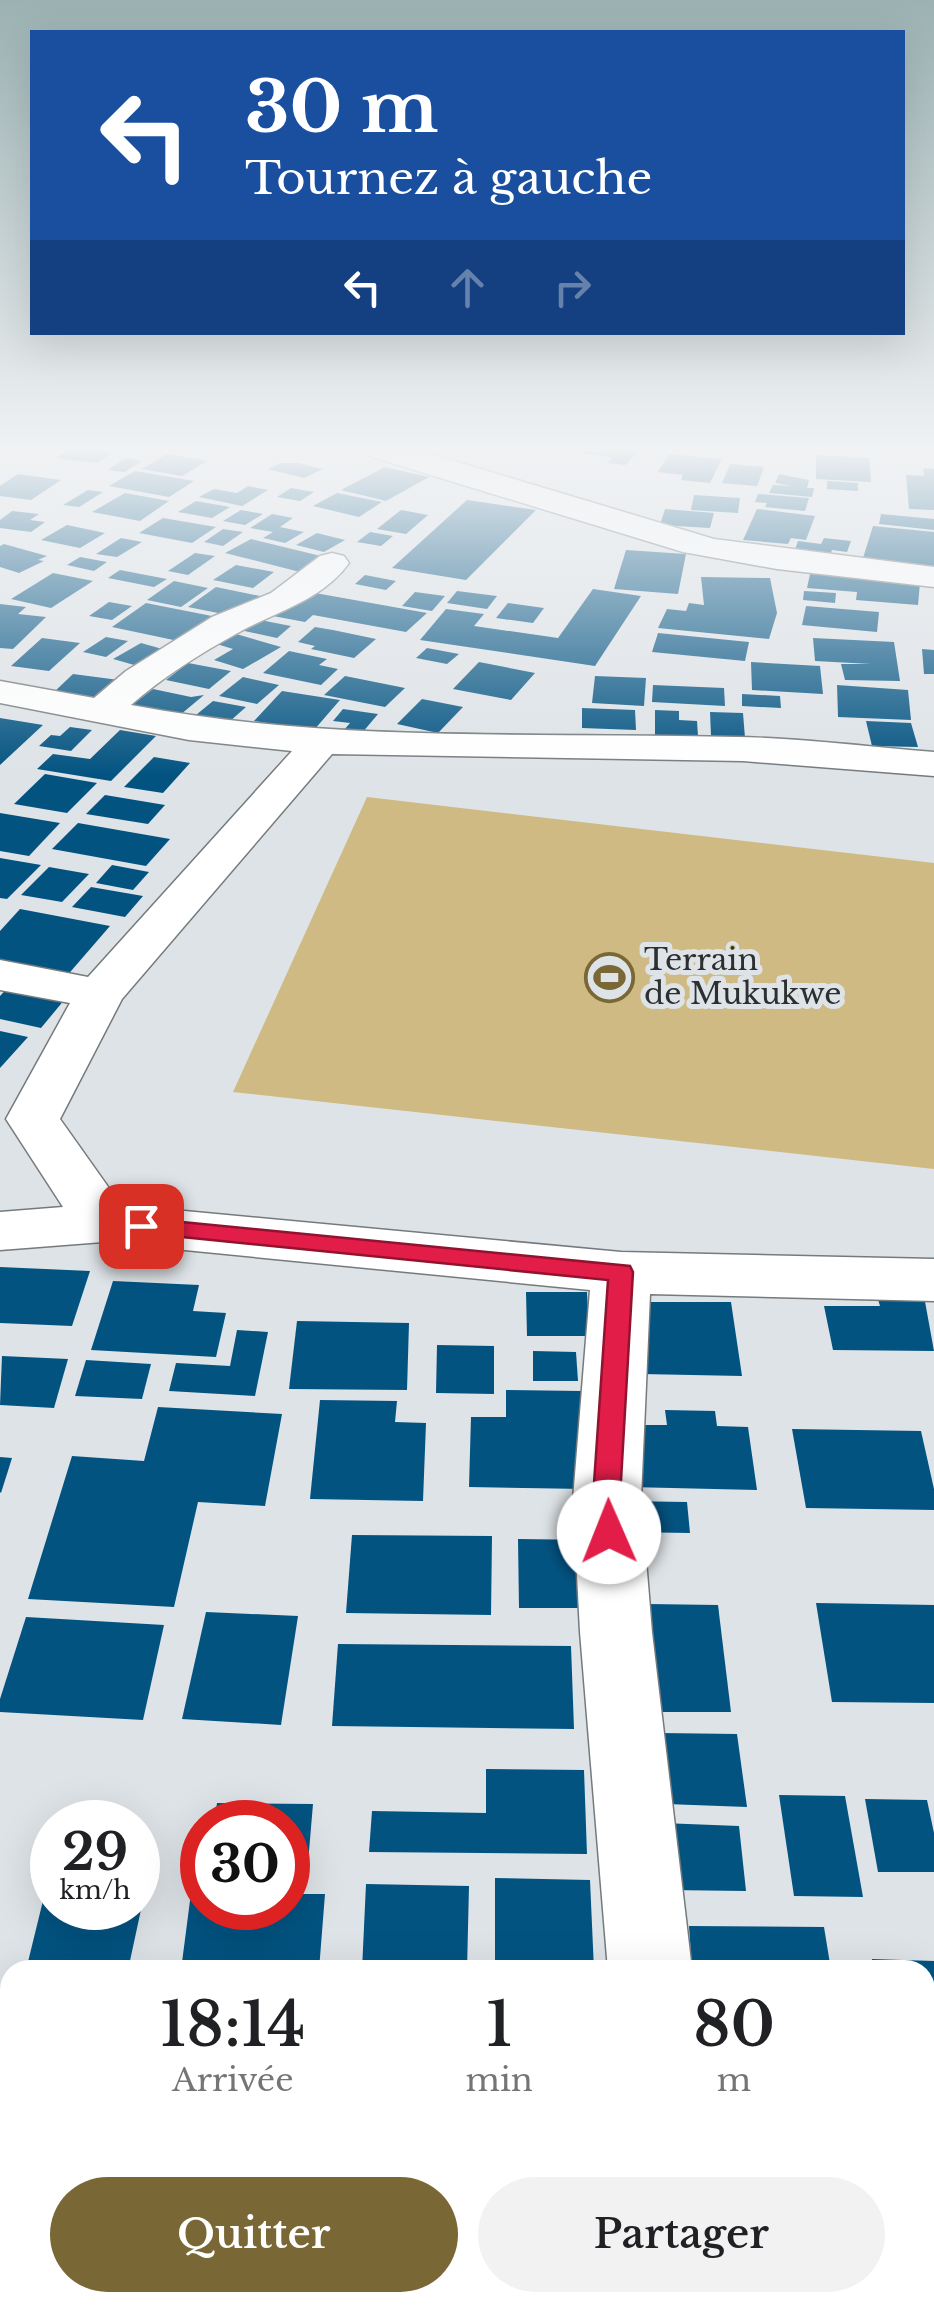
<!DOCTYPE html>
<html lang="fr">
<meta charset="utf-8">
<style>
:root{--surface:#fff;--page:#f2f2f2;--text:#202124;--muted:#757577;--accent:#796735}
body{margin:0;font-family:"Libre Baskerville",serif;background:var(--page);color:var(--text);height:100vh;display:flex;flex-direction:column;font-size:38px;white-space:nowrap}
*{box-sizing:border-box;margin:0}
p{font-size:32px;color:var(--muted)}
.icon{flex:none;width:55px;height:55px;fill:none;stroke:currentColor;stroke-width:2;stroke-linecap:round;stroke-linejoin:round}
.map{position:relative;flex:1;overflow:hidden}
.panel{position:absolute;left:0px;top:1960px;width:935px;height:352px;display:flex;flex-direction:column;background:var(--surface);border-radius:30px 30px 0 0;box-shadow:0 10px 40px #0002}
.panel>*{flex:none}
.banner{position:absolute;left:30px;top:30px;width:875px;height:305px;border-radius:0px;box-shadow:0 10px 40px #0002;background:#1a4fa0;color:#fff;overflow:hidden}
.speed{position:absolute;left:30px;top:1800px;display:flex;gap:20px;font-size:50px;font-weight:700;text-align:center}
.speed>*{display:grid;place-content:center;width:130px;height:130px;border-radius:50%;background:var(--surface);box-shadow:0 10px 40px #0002;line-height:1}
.speed small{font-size:25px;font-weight:400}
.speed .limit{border:15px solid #d22;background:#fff;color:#111}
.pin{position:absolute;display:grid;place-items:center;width:85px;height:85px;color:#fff;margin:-42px;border-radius:20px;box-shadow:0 5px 15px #0006}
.me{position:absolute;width:110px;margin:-55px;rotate:359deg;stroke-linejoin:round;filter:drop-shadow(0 0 8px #0008)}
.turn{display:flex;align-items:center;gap:35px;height:210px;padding:0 50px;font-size:45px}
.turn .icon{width:130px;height:130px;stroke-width:2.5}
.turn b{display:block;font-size:70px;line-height:85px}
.lanes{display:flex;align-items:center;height:95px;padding:0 50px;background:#0003;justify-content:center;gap:50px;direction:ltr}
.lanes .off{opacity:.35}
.eta{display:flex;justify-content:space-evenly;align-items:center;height:170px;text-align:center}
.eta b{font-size:60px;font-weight:600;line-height:70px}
.primary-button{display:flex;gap:20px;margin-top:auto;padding:20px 50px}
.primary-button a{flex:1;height:115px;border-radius:60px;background:var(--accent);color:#fff;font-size:40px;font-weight:600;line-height:115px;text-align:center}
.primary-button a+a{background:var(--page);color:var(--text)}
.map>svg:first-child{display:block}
</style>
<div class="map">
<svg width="934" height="2312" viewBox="0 0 934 2312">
<rect width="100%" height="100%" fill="#dee3e7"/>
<polygon fill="#cfba83" points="367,797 934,863 934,1169 233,1092"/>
<g fill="#035381">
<polygon points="67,451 96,451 112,453 97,463 56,458"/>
<polygon points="575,451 637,451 626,465 608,463 612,458"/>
<polygon points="167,454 207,461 182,476 142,469"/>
<polygon points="669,454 722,459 710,483 681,480 683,475 658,472"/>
<polygon points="816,455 869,458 871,482 816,479"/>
<polygon points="126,458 142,461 125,472 108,470"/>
<polygon points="281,463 298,463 323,469 304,478 268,469"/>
<polygon points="730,464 764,467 757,486 722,483"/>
<polygon points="385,467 429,477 386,501 341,490"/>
<polygon points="923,468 934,469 934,510 909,509 906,475 924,476"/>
<polygon points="135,471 194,481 169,497 109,486"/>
<polygon points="18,474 61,480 31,500 0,496 0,486"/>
<polygon points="779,474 809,480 807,488 814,488 812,497 769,493 773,485 792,486 775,483"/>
<polygon points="827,481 858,483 858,491 827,489"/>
<polygon points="248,486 268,490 242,506 199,497 214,489 237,493"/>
<polygon points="291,488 314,492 300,501 277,497"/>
<polygon points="88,490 103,492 79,507 63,505"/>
<polygon points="125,493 169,501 140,521 92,512"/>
<polygon points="337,493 382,502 359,517 313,506"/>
<polygon points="758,494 809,498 805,511 765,507 767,503 755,502"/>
<polygon points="694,495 740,498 738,513 691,510"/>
<polygon points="467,500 536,510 466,580 392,568"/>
<polygon points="196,501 230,507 212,518 178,512"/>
<polygon points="665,509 714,513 710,528 660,525"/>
<polygon points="757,509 815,516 806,540 791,538 788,544 743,540"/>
<polygon points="241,510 263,514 245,525 223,521"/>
<polygon points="401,510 428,515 406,534 377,529"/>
<polygon points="12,511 39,514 30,520 45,522 31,532 0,528 0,520"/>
<polygon points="272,514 293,518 280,527 304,532 285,543 263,538 273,532 250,528"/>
<polygon points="881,514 934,519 934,530 879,524"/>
<polygon points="163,518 216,527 192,543 139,533"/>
<polygon points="67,525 105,533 80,548 41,540"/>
<polygon points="873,526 934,532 934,566 863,558"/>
<polygon points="223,529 243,532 223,546 204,542"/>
<polygon points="370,532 393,536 381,546 357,542"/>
<polygon points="317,533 345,540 324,552 296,545"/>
<polygon points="121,538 142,542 117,557 96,554"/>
<polygon points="824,538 851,541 847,552 832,550 829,559 793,555 798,541 821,544"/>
<polygon points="251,539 325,557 300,572 225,553"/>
<polygon points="4,544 47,556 38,560 44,561 19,573 0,567 0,546"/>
<polygon points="626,550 686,554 678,594 614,589"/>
<polygon points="195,553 215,556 188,575 168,571"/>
<polygon points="80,557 107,562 94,571 67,565"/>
<polygon points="236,565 274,572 253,588 213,580"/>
<polygon points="120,570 167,579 154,587 108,578"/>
<polygon points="53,573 93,581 51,608 11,599"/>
<polygon points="810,574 920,583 918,605 856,600 857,592 807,588"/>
<polygon points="365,575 396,581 386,590 355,584"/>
<polygon points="701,577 770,578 777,613 769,639 658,628 667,609 686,611 689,603 704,605"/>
<polygon points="174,581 208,588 181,607 147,600"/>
<polygon points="216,587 265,597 238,617 188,607"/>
<polygon points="593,589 641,596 595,666 420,640 446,609 484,614 474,626 558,638"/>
<polygon points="304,591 427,613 406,632 313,615 305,622 273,616"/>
<polygon points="457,591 497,596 487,609 447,603"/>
<polygon points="804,591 836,593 835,603 803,600"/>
<polygon points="415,592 445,596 432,611 402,606"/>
<polygon points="109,602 132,606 112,620 89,616"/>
<polygon points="146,603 217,617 183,642 112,627"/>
<polygon points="508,603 544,608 533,623 496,618"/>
<polygon points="0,604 26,607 18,614 46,617 13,649 0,648"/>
<polygon points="806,606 879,612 877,632 802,625"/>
<polygon points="255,619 291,626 277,638 240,630"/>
<polygon points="315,627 333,630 376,639 354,658 311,649 315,646 298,642"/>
<polygon points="226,631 281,647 243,669 214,660 233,649 207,641"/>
<polygon points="658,633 749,642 745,661 652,652"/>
<polygon points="106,637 128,641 106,657 83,652"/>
<polygon points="42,638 80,643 49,671 11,666"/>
<polygon points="813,638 894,642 900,681 845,680 841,664 871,664 815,661"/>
<polygon points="141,643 173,652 145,668 113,659"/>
<polygon points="427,648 459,654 447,664 416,658"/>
<polygon points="922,649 934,650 934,674 924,674"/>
<polygon points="289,651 327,659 319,665 338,669 321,685 263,673"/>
<polygon points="479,662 535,673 511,700 453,689"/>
<polygon points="751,662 820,666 823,694 752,690"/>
<polygon points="188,663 231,671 209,689 166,680"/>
<polygon points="73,674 119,680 100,699 53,693"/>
<polygon points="345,676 405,688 385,707 324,695"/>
<polygon points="595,676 646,678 644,706 592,703"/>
<polygon points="243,677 279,685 257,704 219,696"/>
<polygon points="653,685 724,688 725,706 652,702"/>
<polygon points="837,685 908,690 911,720 838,717"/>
<polygon points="153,689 191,697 204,695 180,715 132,705"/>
<polygon points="282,691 340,700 314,730 254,721"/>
<polygon points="742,694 780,696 781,708 742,706"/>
<polygon points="422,699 463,707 438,733 397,724"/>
<polygon points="213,701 246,707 229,722 196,715"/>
<polygon points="582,708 635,710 636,730 582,728"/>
<polygon points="343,709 378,714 362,733 344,730 350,723 333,721"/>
<polygon points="655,710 679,711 679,720 697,721 698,736 655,735"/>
<polygon points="710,712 743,713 745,738 711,736"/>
<polygon points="0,718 43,725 0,765"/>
<polygon points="866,721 911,723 918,747 872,746"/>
<polygon points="70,727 92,730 71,751 39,746 51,735 60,736"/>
<polygon points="120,730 156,736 111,781 37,769 53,754 90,759"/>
<polygon points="154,757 190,763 163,793 124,787"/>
<polygon points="45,774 97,783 67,813 14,804"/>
<polygon points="105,795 165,805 148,824 86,814"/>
<polygon points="0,813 60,823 29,856 0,851"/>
<polygon points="78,823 170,839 146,866 52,849"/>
<polygon points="0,858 41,865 7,899 0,898"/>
<polygon points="112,865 149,872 133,890 96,883"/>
<polygon points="49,867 89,874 62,902 21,895"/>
<polygon points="91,887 143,896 125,917 72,907"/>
<polygon points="20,909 110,926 65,978 0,966 0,931"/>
<polygon points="13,982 70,993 41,1028 0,1019 0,996"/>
<polygon points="0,1031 28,1037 0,1068"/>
<polygon points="0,1267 90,1271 72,1326 0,1323"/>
<polygon points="113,1281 199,1285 193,1311 226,1313 216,1357 91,1350"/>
<polygon points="526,1292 587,1292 589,1336 527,1336"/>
<polygon points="877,1296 924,1296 934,1351 833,1350 824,1306 880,1306"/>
<polygon points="634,1302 731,1302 742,1376 641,1374"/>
<polygon points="297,1321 409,1323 407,1390 289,1389"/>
<polygon points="237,1330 268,1332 255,1396 169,1391 176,1363 230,1366"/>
<polygon points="437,1345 494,1346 494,1394 436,1393"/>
<polygon points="533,1351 576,1352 578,1381 533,1381"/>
<polygon points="2,1356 68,1359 54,1408 0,1405"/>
<polygon points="86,1360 151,1364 142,1399 75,1396"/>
<polygon points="506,1390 581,1391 586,1489 469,1487 471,1417 506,1417"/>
<polygon points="320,1400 397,1401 395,1422 426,1423 423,1501 310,1499"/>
<polygon points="158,1407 282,1414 265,1506 198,1502 174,1607 28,1599 72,1456 144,1461"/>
<polygon points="665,1410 715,1411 717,1426 748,1427 757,1490 629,1487 624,1425 667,1425"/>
<polygon points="792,1429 921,1431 934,1489 934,1510 806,1508"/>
<polygon points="0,1457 12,1458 1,1493 0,1492"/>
<polygon points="622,1501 687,1502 690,1533 625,1532"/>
<polygon points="352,1535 492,1536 491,1615 346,1613"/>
<polygon points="518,1539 593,1540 596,1608 519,1608"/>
<polygon points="816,1603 934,1605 934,1703 832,1702"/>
<polygon points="648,1604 718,1605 731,1712 657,1712"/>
<polygon points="206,1612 298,1616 281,1725 182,1719"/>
<polygon points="26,1617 164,1625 143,1720 0,1712 0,1699"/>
<polygon points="338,1644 571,1646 574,1729 332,1726"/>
<polygon points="660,1733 737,1734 747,1807 666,1804"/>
<polygon points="486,1769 584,1770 587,1854 369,1852 372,1811 486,1813"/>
<polygon points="779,1795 845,1796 863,1897 794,1896"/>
<polygon points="865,1799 927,1800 934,1833 934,1872 878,1872"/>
<polygon points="217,1803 313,1804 307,1875 288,1874 288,1822 214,1822"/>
<polygon points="662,1823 739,1826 746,1891 667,1890"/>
<polygon points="138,1853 153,1854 128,1970 26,1970 51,1868 52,1908 138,1908"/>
<polygon points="495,1878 590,1880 594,1970 495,1970"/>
<polygon points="366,1884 469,1886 467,1970 362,1970"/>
<polygon points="191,1893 202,1893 202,1908 288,1908 288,1894 325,1894 319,1970 181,1970"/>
<polygon points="689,1926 824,1927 831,1970 692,1970"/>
<polygon points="872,1959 934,1961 934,2072 925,2072 925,1970 873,1970"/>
<polygon points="927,2187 934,2233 934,2309 867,2306 867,2302 925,2302"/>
<polygon points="0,2204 10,2204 8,2287 0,2287"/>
<polygon points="749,2302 859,2302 860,2312 750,2312"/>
<polygon points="0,2307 75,2309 75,2312 0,2312"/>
</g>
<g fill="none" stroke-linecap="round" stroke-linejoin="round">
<defs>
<g id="minor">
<polygon points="367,451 431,454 714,539 934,567 934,587 777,569 683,552 372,457"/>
<path d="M332 553 344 556 349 563C322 601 274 612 236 634 199 654 162 678 131 705 330 743 535 732 737 737 803 738 869 747 934 752V776L743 761 332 754 122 999 60 1119 121 1205 621 1252 934 1259V1301L650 1294 641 1499 652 1632 692 1970H608L580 1632 573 1499 590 1290 103 1242 0 1250V1212L63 1207 6 1119 70 1003 0 990V960L88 977 292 751 189 740 0 703V681L94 698 126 671 212 617 271 593 320 556Z"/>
<polygon points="640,2302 738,2302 739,2312 641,2312"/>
</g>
</defs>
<use href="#minor" stroke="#757a7d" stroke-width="3"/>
<use href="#minor" fill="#fff" fill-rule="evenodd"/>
</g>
<linearGradient id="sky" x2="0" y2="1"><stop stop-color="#9bb1b2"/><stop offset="0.58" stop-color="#f0f2f4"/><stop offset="1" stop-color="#f0f2f4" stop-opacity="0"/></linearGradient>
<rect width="934" height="775" fill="url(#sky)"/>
<polygon fill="#e11d48" stroke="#92132f" stroke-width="2.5" points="141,1218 630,1266 633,1272 620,1498 623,1532 619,1540 609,1543 599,1540 593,1498 608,1280 133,1232 129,1226"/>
<defs>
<symbol id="stadium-ring" viewBox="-11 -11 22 22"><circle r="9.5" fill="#dee3e7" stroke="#796735" stroke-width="1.5"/><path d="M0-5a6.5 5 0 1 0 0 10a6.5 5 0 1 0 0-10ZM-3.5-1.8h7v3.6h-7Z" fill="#796735"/></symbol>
</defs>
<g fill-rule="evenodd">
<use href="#stadium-ring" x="582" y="950" width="55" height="55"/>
</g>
<g text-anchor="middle" stroke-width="10" stroke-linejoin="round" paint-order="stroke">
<g font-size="30" fill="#2c2e2f" stroke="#dee3e7" text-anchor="start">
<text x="644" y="970">Terrain<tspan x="644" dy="34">de Mukukwe</tspan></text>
</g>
</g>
</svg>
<div class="speed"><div>29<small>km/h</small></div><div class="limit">30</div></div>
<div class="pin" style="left:141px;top:1226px;background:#d93025"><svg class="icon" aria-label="arrive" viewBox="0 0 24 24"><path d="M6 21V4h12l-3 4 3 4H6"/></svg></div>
<svg class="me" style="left:609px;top:1532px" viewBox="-20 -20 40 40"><circle r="19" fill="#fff"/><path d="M0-13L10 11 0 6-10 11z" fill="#e11d48"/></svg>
<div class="banner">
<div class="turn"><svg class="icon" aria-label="left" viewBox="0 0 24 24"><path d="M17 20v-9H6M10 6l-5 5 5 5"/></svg><div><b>30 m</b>Tournez à gauche</div></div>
<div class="lanes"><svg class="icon" aria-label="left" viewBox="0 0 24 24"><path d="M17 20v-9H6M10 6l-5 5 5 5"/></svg><svg class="icon off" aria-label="ahead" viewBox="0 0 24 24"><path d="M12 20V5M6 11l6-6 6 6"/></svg><svg class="icon off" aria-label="right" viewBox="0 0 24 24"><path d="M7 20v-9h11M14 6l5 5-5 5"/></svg></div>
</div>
<section class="panel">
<div class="eta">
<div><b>18:14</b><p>Arrivée</p></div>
<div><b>1</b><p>min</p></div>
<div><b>80</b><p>m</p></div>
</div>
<div class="primary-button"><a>Quitter</a><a>Partager</a></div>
</section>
</div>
